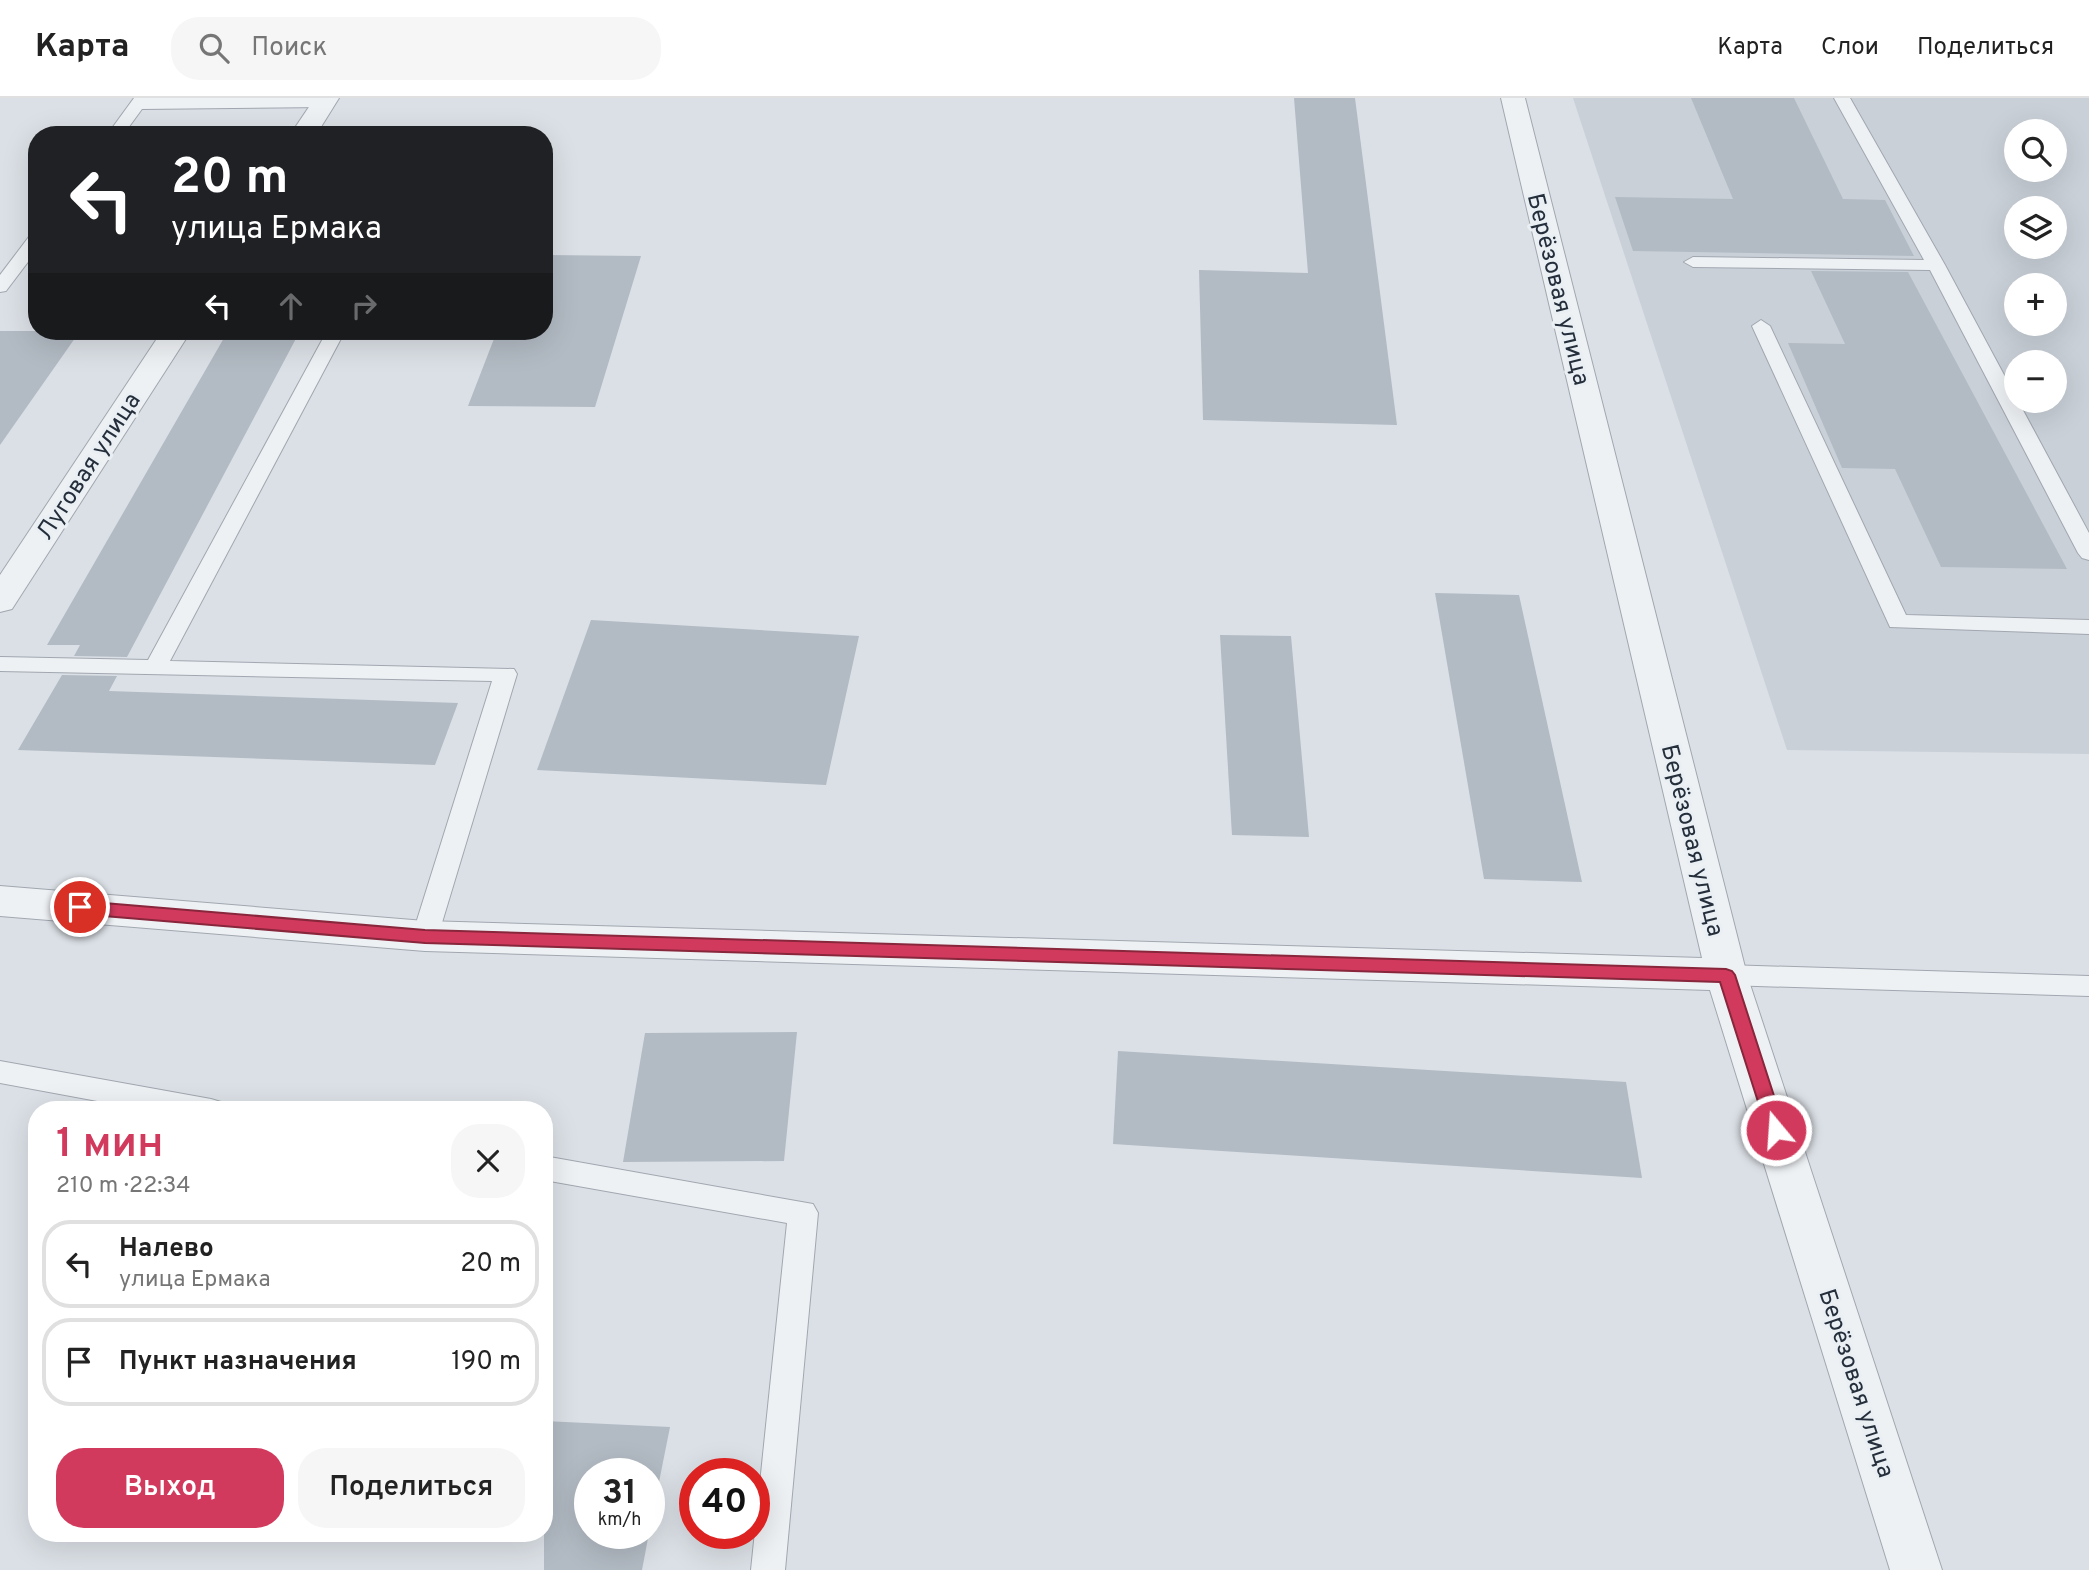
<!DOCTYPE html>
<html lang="ru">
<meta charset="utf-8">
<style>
:root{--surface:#fff;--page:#f6f6f6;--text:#222;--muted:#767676;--line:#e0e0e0;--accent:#d13a5d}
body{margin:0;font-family:Overpass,sans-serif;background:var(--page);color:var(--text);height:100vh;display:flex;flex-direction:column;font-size:26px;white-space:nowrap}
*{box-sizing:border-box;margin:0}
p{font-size:23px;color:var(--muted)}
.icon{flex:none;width:38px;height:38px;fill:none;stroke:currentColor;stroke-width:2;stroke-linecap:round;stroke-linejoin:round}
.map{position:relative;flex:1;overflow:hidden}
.sheet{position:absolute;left:28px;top:1003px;width:525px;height:441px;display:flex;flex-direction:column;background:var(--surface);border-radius:28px;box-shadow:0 7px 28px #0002}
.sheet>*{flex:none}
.guide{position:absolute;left:28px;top:28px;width:525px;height:214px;border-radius:28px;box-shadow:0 7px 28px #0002;background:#202124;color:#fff;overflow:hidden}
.tools{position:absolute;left:2004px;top:21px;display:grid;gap:14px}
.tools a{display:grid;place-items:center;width:63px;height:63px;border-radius:50%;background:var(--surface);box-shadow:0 7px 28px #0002;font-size:35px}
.speed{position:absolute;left:574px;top:1360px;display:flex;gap:14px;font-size:35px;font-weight:700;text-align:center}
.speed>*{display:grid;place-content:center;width:91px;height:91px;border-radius:50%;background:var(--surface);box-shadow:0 7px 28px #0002;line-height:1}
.speed small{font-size:18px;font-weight:400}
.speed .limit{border:10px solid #d22;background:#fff;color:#111}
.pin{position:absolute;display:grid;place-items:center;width:60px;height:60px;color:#fff;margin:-30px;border:4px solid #fff;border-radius:50%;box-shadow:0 2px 7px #0007}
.me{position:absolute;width:77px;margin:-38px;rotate:342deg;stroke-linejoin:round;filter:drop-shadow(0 0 5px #0008)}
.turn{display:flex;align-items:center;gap:24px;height:147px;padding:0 28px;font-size:32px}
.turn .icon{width:91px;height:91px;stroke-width:2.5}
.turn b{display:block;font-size:49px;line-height:60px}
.lanes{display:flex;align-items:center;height:66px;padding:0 28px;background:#0003;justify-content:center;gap:35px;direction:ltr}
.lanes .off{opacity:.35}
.round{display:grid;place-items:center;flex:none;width:74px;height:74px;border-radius:28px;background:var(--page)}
.head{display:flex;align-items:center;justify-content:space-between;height:119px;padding:0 28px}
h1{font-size:42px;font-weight:600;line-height:52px;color:var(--accent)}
.primary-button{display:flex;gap:14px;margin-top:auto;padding:14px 28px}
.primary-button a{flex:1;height:80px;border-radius:28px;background:var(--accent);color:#fff;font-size:28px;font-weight:600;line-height:80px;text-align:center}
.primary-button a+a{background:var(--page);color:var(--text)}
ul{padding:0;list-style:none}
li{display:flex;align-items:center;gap:21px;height:88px;margin:0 14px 10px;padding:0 14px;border:4px solid var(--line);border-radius:28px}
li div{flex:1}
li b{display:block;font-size:26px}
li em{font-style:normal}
header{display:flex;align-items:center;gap:42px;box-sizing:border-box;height:98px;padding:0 35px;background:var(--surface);border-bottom:2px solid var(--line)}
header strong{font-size:33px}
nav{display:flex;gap:38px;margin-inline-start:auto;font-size:24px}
.search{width:490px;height:63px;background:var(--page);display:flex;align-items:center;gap:18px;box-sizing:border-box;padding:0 24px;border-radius:28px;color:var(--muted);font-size:26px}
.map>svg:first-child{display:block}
</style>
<header>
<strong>Карта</strong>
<div class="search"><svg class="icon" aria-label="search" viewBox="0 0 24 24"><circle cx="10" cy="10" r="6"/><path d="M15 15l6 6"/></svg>Поиск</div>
<nav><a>Карта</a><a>Слои</a><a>Поделиться</a></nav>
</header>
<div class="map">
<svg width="2089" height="1472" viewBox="0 0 2089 1472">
<rect width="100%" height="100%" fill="#dbe0e6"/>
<path fill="#c9d0d8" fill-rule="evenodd" d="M1573 0H2089V656L1787 652ZM2016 33H2054V72H2016ZM2016 110H2054V149H2016ZM2016 187H2054V226H2016ZM2016 264H2054V303H2016Z"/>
<g fill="#b2bac3">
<polygon points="1294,0 1355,0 1397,327 1203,322 1199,172 1308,175"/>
<polygon points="1691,0 1794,0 1843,101 1885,102 1914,158 1633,153 1615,99 1733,101"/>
<polygon points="544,157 641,158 595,309 468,308 497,233 544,233"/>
<polygon points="1811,173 1908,174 2067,471 1941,469 1895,371 1842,370 1788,245 1845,246"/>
<polygon points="0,233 80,233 0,347"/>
<polygon points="228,233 300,233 127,559 74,558 80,547 47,547"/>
<polygon points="1435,495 1519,497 1582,784 1484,781"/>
<polygon points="591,522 859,538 826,687 537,672"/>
<polygon points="1220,537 1291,538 1309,739 1232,737"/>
<polygon points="62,577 117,578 109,593 458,605 435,667 18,652"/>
<polygon points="797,934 784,1063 623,1064 645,935"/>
<polygon points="1118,953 1626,984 1642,1080 1113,1046"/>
<polygon points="544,1323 670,1329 649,1434 649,1376 590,1376 590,1435 649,1435 642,1472 544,1472"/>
</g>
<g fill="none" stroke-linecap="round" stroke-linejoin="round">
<defs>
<g id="service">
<polygon points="134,0 328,0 333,4 325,9 142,11 123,37 107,37"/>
<polygon points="1834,0 1850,0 1945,167 2089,435 2089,462 2082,460 2078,455 1930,172 1693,169 1684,164 1693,159 1924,162"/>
<polygon points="37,135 37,152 6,193 0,194 0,177 31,136"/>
<polygon points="1761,222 1770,228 1906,517 2089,522 2089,536 1890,529 1752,228"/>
<polygon points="327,233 345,233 170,563 514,571 517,576 438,838 434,845 425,848 416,845 412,838 492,583 0,573 0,559 148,562"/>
<polygon points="1726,867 2089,878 2089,898 1726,887 1717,884 1713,877 1717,870"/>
<polygon points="0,963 211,1001 221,1004 225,1012 146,1012 0,985"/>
<polygon points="544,1058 813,1106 818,1115 785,1472 751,1472 787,1125 544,1082"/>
</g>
<g id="tertiary">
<polygon points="315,0 339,0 316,37 290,37"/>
<polygon points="1501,0 1525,0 1747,877 1942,1472 1890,1472 1710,892 425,853 0,818 0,788 425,823 1702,860"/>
<polygon points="162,233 191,233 12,511 0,514 0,477"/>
</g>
</defs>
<use href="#service" stroke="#a1a7b0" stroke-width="2"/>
<use href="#tertiary" stroke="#a1a7b0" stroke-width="2"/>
<use href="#service" fill="#eef1f4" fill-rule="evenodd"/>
<use href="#tertiary" fill="#eef1f4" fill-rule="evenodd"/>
</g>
<polygon fill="#d13a5d" stroke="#88263c" stroke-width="2" points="80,803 425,832 1726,871 1732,873 1735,877 1785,1032 1782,1038 1776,1040 1769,1038 1767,1032 1720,884 425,845 80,816 71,809"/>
<g text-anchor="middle" stroke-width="6" stroke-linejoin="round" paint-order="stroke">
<g font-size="24" fill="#252f3c" stroke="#eaeff4">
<text transform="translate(1559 191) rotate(76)" y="8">Берёзовая улица</text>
<text transform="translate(88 368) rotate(-57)" y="8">Луговая улица</text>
<text transform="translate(1693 742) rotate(76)" y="8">Берёзовая улица</text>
<text transform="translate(1857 1285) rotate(72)" y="8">Берёзовая улица</text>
</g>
</g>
</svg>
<div class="tools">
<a><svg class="icon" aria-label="search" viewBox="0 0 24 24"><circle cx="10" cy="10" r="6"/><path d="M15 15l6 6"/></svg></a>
<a><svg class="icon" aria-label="layers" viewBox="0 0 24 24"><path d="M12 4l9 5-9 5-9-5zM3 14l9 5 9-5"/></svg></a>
<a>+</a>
<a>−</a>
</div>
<div class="speed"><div>31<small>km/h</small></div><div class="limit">40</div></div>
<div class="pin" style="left:80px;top:809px;background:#d93025"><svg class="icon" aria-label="arrive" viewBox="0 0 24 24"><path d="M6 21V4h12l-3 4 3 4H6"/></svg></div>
<svg class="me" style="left:1776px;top:1032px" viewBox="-20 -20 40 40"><circle r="17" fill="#d13a5d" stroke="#fff" stroke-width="3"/><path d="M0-11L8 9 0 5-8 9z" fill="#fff"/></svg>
<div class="guide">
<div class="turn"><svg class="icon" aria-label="left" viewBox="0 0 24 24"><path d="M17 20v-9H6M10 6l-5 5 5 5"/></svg><div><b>20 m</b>улица Ермака</div></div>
<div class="lanes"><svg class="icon" aria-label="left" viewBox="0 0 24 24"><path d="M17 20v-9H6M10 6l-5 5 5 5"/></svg><svg class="icon off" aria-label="ahead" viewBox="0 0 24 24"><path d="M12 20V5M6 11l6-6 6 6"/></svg><svg class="icon off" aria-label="right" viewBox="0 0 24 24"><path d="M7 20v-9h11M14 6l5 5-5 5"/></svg></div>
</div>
<section class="sheet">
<div class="head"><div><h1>1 мин</h1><p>210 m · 22:34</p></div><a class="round"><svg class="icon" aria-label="close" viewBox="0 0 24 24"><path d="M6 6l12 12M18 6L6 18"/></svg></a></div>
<ul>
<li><svg class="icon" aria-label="left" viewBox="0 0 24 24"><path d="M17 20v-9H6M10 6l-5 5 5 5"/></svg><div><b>Налево</b><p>улица Ермака</p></div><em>20 m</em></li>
<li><svg class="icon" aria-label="arrive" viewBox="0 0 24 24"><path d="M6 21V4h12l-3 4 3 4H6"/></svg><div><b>Пункт назначения</b></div><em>190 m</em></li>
</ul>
<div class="primary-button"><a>Выход</a><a>Поделиться</a></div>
</section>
</div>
